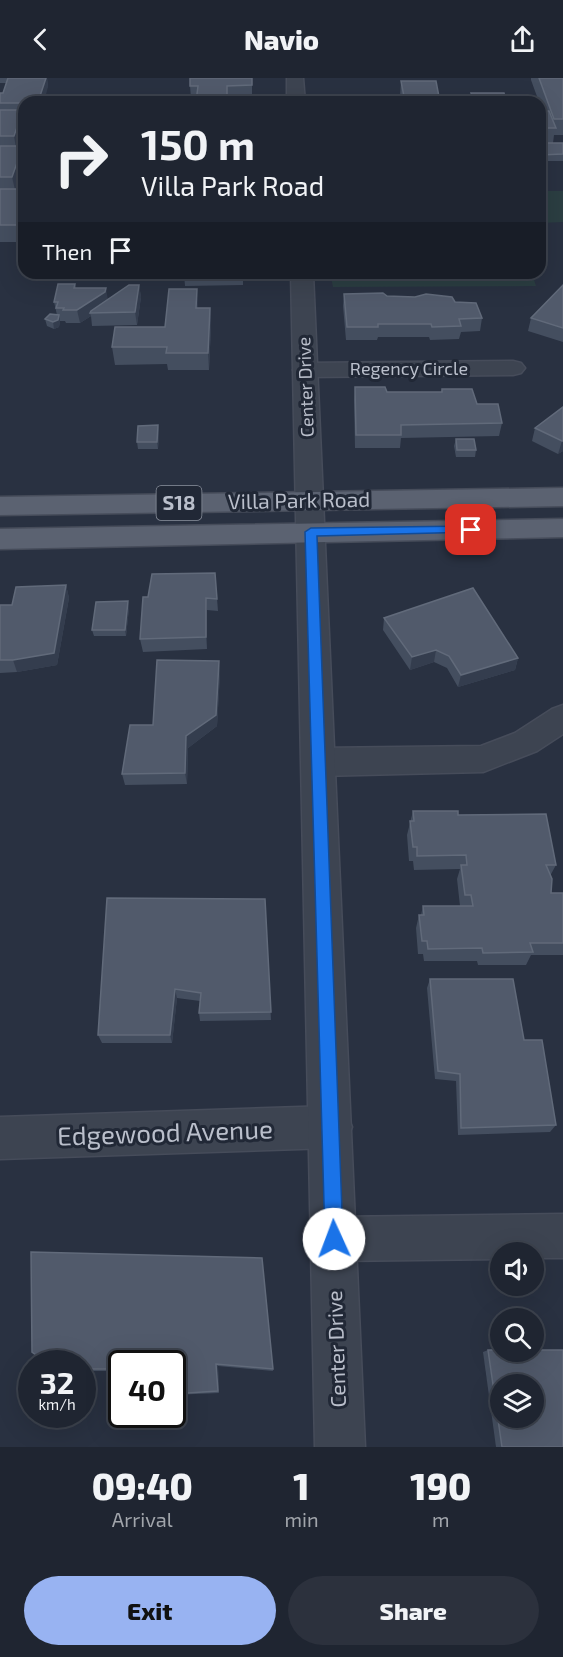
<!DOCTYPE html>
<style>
:root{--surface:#1f2531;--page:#2c313d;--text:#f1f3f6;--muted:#a1a5ab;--line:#3c424d;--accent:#98b3f2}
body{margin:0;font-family:"Exo 2",sans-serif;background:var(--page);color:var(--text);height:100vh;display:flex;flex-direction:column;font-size:22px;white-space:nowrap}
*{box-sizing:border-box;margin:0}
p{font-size:20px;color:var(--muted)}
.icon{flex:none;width:33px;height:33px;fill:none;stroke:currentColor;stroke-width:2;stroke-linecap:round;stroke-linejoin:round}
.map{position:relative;height:1369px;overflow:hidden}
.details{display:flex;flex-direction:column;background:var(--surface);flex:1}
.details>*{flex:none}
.banner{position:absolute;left:18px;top:18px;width:528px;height:183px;border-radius:18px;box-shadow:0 6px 24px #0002,0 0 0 2px var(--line);background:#1f2531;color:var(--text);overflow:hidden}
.controls{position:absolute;left:490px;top:1164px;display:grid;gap:12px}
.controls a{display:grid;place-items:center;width:54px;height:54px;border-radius:50%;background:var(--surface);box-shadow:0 6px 24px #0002,0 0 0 2px var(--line);font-size:30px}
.speed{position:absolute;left:18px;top:1272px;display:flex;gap:12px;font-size:30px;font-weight:700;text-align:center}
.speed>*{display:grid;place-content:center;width:78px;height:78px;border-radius:50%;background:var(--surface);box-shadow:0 6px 24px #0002,0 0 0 2px var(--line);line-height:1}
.speed small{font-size:15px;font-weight:400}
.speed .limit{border:3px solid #111;border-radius:9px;background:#fff;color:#111}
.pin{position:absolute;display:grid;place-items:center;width:51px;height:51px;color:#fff;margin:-26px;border-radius:12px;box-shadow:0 3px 9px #0006}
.me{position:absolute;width:66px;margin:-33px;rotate:358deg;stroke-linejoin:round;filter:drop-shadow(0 0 4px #0008)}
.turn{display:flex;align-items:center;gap:21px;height:126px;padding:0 24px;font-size:27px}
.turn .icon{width:78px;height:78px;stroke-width:2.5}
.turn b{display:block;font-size:42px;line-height:51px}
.then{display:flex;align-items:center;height:57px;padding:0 24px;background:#0003;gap:12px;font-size:22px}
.eta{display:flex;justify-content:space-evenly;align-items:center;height:102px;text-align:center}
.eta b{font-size:36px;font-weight:800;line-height:42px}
.button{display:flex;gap:12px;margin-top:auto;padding:12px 24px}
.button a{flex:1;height:69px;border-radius:36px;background:var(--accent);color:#111;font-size:24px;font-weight:800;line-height:69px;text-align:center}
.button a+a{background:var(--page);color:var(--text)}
header{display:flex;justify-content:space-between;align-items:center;height:78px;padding:0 24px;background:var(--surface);font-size:27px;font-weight:800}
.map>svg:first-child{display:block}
</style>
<header><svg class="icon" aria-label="back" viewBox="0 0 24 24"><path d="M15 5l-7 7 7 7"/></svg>Navio<svg class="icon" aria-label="share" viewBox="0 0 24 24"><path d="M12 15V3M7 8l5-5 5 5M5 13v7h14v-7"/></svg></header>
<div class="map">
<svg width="563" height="1369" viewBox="0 0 563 1369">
<rect width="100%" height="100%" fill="#293141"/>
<g fill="#2b3e42">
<polygon points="540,113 563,113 563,144 540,145"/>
<polygon points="330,195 532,195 536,208 333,209"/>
</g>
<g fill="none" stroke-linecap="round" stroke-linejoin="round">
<defs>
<g id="minor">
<polygon points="513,283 521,285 525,290 521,295 513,297 305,299 297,297 293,292 297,287 305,285"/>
<polygon points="563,627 563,656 537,673 483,694 319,698 307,694 303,684 307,674 319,670 481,668 515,655 552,631"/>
<polygon points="331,1028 346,1034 352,1049 346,1064 331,1070 0,1081 0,1039"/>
<polygon points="563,1136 563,1180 534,1180 534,1174 501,1174 501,1181 334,1183 318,1177 312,1161 318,1145 334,1139"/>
</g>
<g id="tertiary">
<polygon points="287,0 303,0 305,24 287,24"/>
<polygon points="291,195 313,195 365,1369 315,1369"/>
</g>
<g id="primary">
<polygon points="563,410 563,428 0,437 0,419"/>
<polygon points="563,441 563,459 0,471 0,451"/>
</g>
</defs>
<use href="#minor" stroke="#464c5a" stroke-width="3"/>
<use href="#tertiary" stroke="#464c5a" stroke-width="3"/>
<use href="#primary" stroke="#464c5a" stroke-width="3"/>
<use href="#minor" fill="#3d4451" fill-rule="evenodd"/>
<use href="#tertiary" fill="#3d4451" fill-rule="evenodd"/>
<use href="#primary" fill="#5b6271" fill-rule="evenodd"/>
</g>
<g fill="#444e5f">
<polygon points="0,0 47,0 48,9 24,24 24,37 17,68 24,75 24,90 18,111 21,164 0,164 0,15 3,15 6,5 0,5"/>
<polygon points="252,0 252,19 191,20 190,8"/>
<polygon points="531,0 563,0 563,57 554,57 553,65 563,65 563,83 540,83 540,33 542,33 540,24 539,24 531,2"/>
<polygon points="401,3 440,24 401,24 400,19"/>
<polygon points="184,195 243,195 243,207 185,208"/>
<polygon points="75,206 76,210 108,221 139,207 141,219 137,247 92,248 91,238 80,245 66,245 65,243 60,243 59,249 54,251 47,248 45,241 57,237 54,224"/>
<polygon points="563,207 563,264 528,253 531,240"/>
<polygon points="344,216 387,218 455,224 482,240 480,253 461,254 459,261 430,262 429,259 378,259 377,262 346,262 343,228"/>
<polygon points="198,230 210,230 211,248 209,292 168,292 167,286 115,287 112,269 165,249"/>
<polygon points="355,309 387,314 441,314 442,311 477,326 502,345 499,358 401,360 400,370 355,370 354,322"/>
<polygon points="563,329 563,373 558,376 532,363 535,350"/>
<polygon points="158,347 159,354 158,371 138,371 137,364"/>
<polygon points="456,361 476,372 475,379 456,379 454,368"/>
<polygon points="215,495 218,533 207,532 207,571 143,574 140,561 148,519"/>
<polygon points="66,507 69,520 57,587 17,594 0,595 0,527 12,527"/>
<polygon points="129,530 126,558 94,558 92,552"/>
<polygon points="384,540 518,580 515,592 458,609 447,590 434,584 410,592 383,552"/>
<polygon points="220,595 217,648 188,670 187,706 125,707 122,696 153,647"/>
<polygon points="413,733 458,737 556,787 550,798 551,815 563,815 563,877 531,877 526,887 478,887 477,883 424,883 423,876 418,876 416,850 419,837 421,837 423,828 460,828 457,801 460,791 414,792 413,783 409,783 407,757"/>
<polygon points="265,821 271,942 200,943 199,935 200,923 177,920 172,965 102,965 98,957"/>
<polygon points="430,901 524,962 556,1047 550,1054 458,1057 456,1003 435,1001 427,910"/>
<polygon points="262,1180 273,1293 218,1288 219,1315 172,1317 172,1286 122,1286 122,1293 82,1293 82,1286"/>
<polygon points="488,1272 563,1369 496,1369 483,1274"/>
</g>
<g fill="#343d4e">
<polygon points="46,0 47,0 48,9 44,24 38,24"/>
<polygon points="23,32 24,46 16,70 14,58"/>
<polygon points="23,68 24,75 24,90 16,116 12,99"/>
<polygon points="24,124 24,152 21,164 17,147"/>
<polygon points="139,207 141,219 137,247 135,234"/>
<polygon points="106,210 108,223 90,235 91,238 80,245 77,232"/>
<polygon points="197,211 198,228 197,248 196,230"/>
<polygon points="210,230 211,248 209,292 208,275"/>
<polygon points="59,237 60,244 59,249 54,251 53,244"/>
<polygon points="158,347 159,354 158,371 157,364"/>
<polygon points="562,363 563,363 563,373 558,376"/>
<polygon points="66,507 69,520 57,587 17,594 13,582"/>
<polygon points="206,520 207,532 207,571 206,559"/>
<polygon points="128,523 129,530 126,558 125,552"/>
<polygon points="436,572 434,584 410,592 412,579"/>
<polygon points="518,580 515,592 458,609 461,597"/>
<polygon points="219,583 220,595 217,648 188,670 187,706 185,695 186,658"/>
<polygon points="175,911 177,920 172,965 170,957"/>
<polygon points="216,1286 218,1288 219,1315 218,1313"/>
</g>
<g fill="#515a6b" stroke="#616a7a" stroke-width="1.5" fill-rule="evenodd">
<polygon points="8,0 46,0 38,24 24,24 24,25 0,25 0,15 3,15"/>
<polygon points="190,0 252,0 252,7 227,8 227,24 196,24 198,8 190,8"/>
<polygon points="539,0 563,0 563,41 554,41"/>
<polygon points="401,3 436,3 440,24 405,24"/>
<polygon points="471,15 504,15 506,24 474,24"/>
<polygon points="0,32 23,32 14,58 0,58"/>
<polygon points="540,33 549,33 556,50 540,50"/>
<polygon points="540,65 563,65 563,76 540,77"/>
<polygon points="0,68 23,68 12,99 0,99"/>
<polygon points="0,111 24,111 24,124 17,147 0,147"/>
<polygon points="58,206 75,206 74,210 106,210 105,214 77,232 63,232 64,230 56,230 58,224 54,224"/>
<polygon points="129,207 139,207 135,234 90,235 91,233"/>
<polygon points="563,207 563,250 531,240"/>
<polygon points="169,211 197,211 196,230 210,230 208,275 166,275 167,269 112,269 115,249 165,249"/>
<polygon points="383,215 387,218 415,219 426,216 452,219 455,224 476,225 482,240 459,241 461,248 432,249 431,246 378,246 378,249 347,249 344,216"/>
<polygon points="50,236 59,237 58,242 53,244 45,241"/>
<polygon points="355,309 385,309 387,314 442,314 442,311 472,311 477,326 498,326 502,345 401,347 401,357 356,357"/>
<polygon points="563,329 563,363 562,363 535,350"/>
<polygon points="158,347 157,364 137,364 138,348"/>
<polygon points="456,361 474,361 476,372 457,372"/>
<polygon points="215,495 217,521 206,520 206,559 140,561 143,519 148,519 152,496"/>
<polygon points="66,507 54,575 13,582 0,582 0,527 12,527 16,509"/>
<polygon points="473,510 518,580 461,597 449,578 436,572 412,579 384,540"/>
<polygon points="128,523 125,552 92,552 96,524"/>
<polygon points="157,582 219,583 216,637 186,658 185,695 122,696 130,647 153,647"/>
<polygon points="413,733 458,733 458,737 546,736 556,787 546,787 552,801 551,815 563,815 563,865 530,865 533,874 483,875 482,870 428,871 427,863 422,863 419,837 424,837 423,828 473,828 471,817 465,817 461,787 467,787 466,777 417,778 417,769 413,769 410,743 414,743"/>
<polygon points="107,820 265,821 271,934 199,935 201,915 175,911 170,957 98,957"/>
<polygon points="430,901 513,901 524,962 542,962 556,1047 461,1050 460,996 438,993"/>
<polygon points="31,1174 262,1180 273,1291 216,1286 218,1313 172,1316 172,1286 122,1286 122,1291 82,1291 82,1286 48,1286 32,1274"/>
<path d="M488 1272H501V1274H534V1272H563V1369H502ZM501 1306H534V1340H501Z"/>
</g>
<polygon fill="#1a73e8" stroke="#114b97" stroke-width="1.5" points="471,448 475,449 475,454 317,458 343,1161 341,1167 334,1170 328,1167 325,1161 305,454 311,450"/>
<g text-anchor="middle" stroke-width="6" stroke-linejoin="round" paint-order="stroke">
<g font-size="18" fill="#babfcb" stroke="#212836">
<text x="409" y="297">Regency Circle</text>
<text transform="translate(306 309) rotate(-92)" y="6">Center Drive</text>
</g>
<rect fill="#212836" stroke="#8c929e" stroke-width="1.5" x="156.5" y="408" width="45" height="34" rx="4.5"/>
<g font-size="20" font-weight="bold" fill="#babfcb">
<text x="179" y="432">S18</text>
</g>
<g font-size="21" fill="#babfcb" stroke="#212836">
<text transform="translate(299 423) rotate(-1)" y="7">Villa Park Road</text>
<text transform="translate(337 1271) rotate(-92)" y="7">Center Drive</text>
</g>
<g font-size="26" fill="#babfcb" stroke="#212836">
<text transform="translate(165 1055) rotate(-2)" y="9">Edgewood Avenue</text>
</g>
</g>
</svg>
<div class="controls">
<a><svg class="icon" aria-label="sound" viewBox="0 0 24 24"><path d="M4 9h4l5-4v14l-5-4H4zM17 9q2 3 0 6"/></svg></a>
<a><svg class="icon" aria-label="search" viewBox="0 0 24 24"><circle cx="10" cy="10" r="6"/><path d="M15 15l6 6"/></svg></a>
<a><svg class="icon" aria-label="layers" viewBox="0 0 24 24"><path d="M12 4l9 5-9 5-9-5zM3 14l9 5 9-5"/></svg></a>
</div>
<div class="speed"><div>32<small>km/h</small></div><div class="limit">40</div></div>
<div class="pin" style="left:471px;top:452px;background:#d93025"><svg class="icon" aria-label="arrive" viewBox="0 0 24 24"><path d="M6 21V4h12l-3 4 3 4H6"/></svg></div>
<svg class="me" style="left:334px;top:1161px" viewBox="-20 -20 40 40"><circle r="19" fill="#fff"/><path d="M0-13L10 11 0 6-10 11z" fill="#1a73e8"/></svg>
<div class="banner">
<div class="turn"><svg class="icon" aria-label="right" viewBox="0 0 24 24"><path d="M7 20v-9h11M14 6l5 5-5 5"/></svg><div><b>150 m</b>Villa Park Road</div></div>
<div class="then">Then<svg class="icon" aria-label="arrive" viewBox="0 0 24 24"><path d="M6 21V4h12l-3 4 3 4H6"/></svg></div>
</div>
</div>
<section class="details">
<div class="eta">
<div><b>09:40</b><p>Arrival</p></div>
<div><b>1</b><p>min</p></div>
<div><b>190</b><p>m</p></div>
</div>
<div class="button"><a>Exit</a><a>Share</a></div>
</section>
